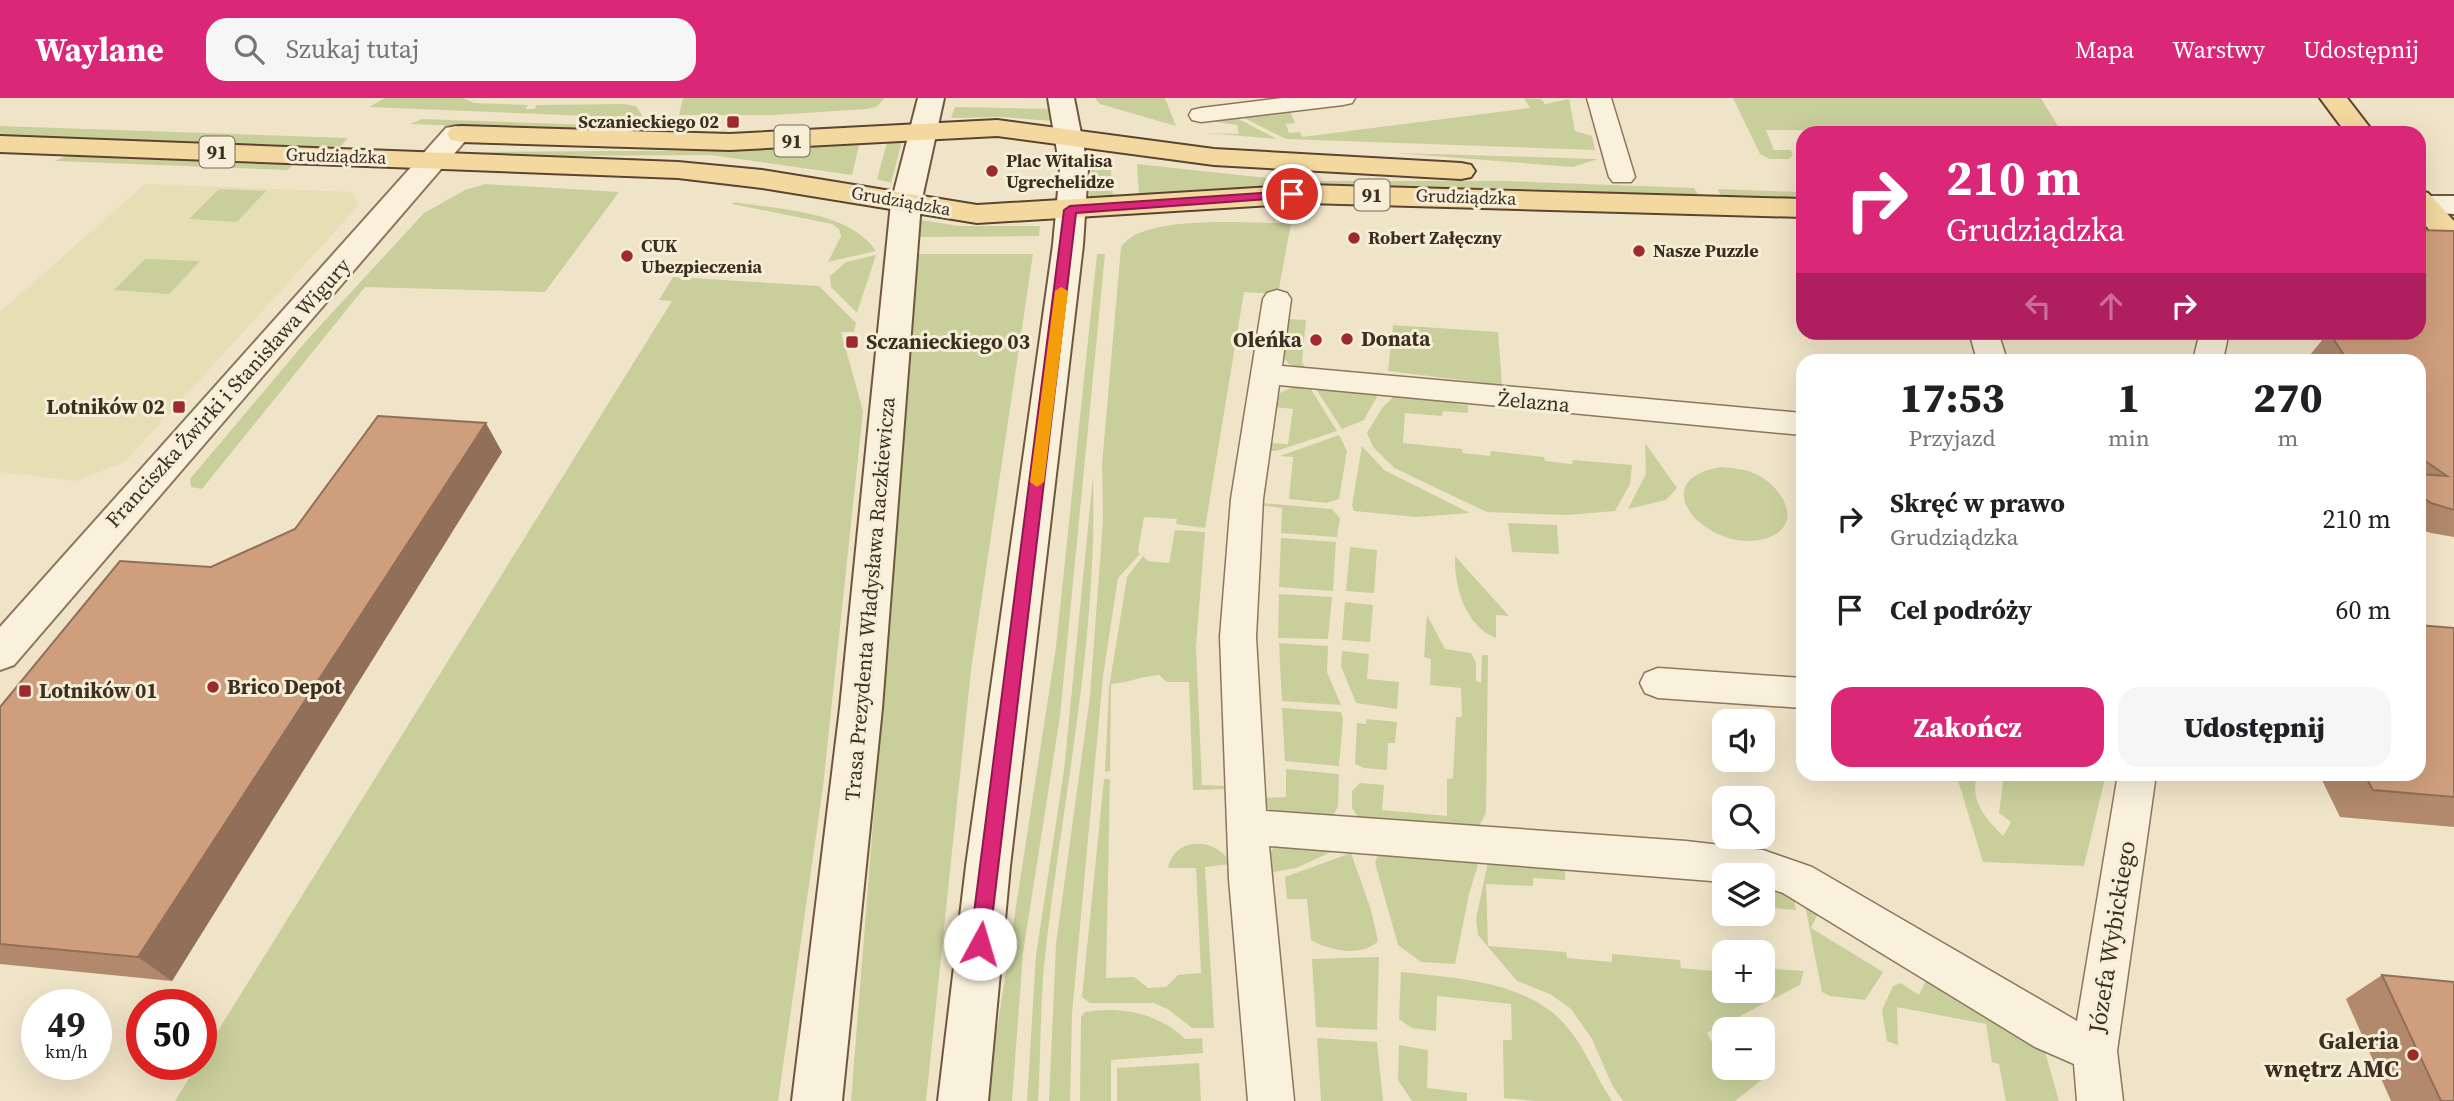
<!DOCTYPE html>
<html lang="pl">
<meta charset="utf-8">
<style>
:root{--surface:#fff;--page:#f6f6f6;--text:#202124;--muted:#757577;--accent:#db2777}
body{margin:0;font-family:"Source Serif 4",serif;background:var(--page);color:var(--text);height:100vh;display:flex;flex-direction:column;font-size:26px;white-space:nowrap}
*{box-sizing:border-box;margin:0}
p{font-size:23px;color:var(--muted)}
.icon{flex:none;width:38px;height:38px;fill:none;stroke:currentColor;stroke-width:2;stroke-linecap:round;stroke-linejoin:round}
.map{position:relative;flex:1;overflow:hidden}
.side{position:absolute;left:1796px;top:256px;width:630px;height:427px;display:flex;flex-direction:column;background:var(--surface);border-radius:21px;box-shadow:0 7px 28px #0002}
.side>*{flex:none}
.hud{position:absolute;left:1796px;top:28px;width:630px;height:214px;border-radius:21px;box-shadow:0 7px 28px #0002;background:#db2777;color:#fff;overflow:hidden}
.fabs{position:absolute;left:1712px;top:611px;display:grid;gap:14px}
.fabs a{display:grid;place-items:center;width:63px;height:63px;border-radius:14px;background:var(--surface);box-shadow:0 7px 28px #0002;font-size:35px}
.speed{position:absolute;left:21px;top:891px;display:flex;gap:14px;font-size:35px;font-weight:700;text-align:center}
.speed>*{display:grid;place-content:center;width:91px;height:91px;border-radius:50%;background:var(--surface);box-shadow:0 7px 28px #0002;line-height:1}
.speed small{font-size:18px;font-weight:400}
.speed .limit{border:10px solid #d22;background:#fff;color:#111}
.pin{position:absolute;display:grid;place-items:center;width:60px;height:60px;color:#fff;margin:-30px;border:4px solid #fff;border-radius:50%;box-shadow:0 2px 7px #0007}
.me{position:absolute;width:77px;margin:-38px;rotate:6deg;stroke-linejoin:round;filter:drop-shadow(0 0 5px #0008)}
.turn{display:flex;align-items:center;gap:24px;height:147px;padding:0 35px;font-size:32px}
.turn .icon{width:91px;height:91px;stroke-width:2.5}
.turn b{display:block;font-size:49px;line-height:60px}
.lanes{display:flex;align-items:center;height:66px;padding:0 35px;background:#0003;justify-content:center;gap:35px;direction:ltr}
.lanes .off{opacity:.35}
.eta{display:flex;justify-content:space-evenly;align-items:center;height:119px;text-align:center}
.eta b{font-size:42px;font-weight:800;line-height:49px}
.button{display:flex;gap:14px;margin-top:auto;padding:14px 35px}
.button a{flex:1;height:80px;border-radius:21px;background:var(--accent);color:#fff;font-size:28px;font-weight:800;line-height:80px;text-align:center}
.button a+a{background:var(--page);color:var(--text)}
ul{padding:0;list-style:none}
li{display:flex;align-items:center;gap:21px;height:91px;padding:0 35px}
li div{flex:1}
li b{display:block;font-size:26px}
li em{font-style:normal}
header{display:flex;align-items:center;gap:42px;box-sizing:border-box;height:98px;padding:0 35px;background:var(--accent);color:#fff}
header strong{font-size:33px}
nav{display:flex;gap:38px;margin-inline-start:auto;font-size:24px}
.search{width:490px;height:63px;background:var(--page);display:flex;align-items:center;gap:18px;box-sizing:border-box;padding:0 24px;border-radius:21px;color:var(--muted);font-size:26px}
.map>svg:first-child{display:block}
</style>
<header>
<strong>Waylane</strong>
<div class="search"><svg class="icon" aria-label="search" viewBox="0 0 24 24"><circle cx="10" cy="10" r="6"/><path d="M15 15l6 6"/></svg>Szukaj tutaj</div>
<nav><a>Mapa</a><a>Warstwy</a><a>Udostępnij</a></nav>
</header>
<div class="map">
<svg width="2454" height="1003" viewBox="0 0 2454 1003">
<rect width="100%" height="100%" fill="#f0e4c8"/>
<polygon fill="#e6deb5" points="145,86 353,94 358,108 125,364 76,383 0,374 0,214"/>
<g fill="#c9cf9b">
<polygon points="385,0 463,0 474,5 528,7 526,11 535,11 536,7 624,6 636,8 642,17 640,20 369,9"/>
<polygon points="683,0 885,0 876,9 867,11 773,17 679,17"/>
<polygon points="1095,0 1165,0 1176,28 1100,6"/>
<polygon points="1524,0 1541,1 1545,6 1569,1 1575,33 1592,38 1595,52 1286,41 1238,17 1289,11 1295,25 1286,26 1289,35 1300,34 1302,39 1530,10"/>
<polygon points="1733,0 2041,0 2062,35 1766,32 1774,52 1791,52 1793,57 1789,61 1769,61 1760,56"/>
<polygon points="955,9 1050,11 1052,23 1001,19 951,20"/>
<polygon points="1233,18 1277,41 1206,35 1239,36 1237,27 1216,24 1214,20"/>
<polygon points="422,21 621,28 634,31 630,34 410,26"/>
<polygon points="0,28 348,40 340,49 0,37"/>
<polygon points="902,43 891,85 877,81 887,45"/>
<polygon points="859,47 852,77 710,57 564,58 475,54 750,52"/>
<polygon points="1395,55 1598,61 1573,69"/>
<polygon points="68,57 288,65 294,66 288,72 55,63"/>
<polygon points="1092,58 1110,61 1113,99 1089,102"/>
<path d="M1137 66 1295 83H1507L1694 90 1699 98C1513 90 1325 81 1139 97Z"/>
<polygon points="485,86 619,94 545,194 365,189 202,391 191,389 190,381 206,362 307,242 424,115 465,92"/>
<polygon points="219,91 266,93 237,124 189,121"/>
<polygon points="1718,91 1802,94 1802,101 1721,99"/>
<path d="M734 104C778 112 848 112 876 153L828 164 841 138 839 131 832 126 732 106Z"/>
<polygon points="921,122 959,128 1040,128 1039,138 920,139"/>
<path d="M1291 125 1278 196 1244 194 1205 430 1176 426 1177 421 1144 419 1138 453 1140 456 1118 480 1103 578 1072 916 1070 1003H1049L1056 846 1090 598 1103 422 1102 366 1121 149C1143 115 1252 126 1291 125Z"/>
<polygon points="918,156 1033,156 971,572 926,1003 851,1003"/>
<polygon points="1097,156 1105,156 1060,618 1023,855 1012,1003 986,1003 1056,549"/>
<polygon points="876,157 857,215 831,189 830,178 846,164"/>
<polygon points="145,161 200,163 169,196 114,192"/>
<polygon points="673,179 819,188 856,225 854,234 841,234 863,313 823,689 778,1003 175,1003 198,966 201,966 201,960 672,203 659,202"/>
<polygon points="1287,221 1306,222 1302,263 1305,271 1289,266 1283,259"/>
<polygon points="1393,227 1498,234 1502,287 1388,273"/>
<polygon points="1297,287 1309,288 1337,333 1276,353 1268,353 1269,345 1288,346 1293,311 1274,309 1280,295"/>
<polygon points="1314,288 1379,295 1364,322 1342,331"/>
<polygon points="1396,296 1456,303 1457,306 1468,307 1468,315 1443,313 1442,318 1405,315 1403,345 1462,351 1463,355 1490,358 1491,353 1544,359 1545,363 1572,366 1573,362 1632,367 1630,386 1615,413 1567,417 1487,414 1394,370 1373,349 1367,335 1382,310"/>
<polygon points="1339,337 1347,353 1339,401 1327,405 1289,401 1293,359 1280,358"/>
<polygon points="1645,345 1677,390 1666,402 1628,411 1646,376"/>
<polygon points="1362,348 1384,372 1470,415 1417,419 1354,413 1352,407"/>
<path d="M1721 369C1733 370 1746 371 1758 377 1783 390 1805 427 1767 440 1712 459 1638 383 1721 369Z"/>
<path d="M1093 379C1098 537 1064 693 1046 849 1040 900 1041 952 1038 1003H1027L1036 857 1064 672Z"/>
<polygon points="1260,405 1332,411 1340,420 1337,439 1281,435 1282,410 1260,407"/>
<polygon points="1508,425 1557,427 1559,456 1512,454"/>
<path d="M1175 432 1205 434 1196 549 1202 687 1228 688V691L1193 692 1189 584H1167L1159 577C1141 578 1129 585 1111 586L1110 673 1105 674 1109 590 1127 479 1143 458 1148 463 1169 465Z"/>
<polygon points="1281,440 1336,444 1333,493 1279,489"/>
<polygon points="1350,449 1377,452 1374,495 1346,493"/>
<path d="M1455 458 1509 518 1496 517V540C1465 528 1454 488 1455 458Z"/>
<polygon points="1279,496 1332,499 1328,541 1278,540"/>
<polygon points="1345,504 1373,507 1370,544 1342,542"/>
<polygon points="1427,517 1445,551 1471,555 1476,565 1476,583 1481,585 1482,557 1488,557 1486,715 1479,728 1470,733 1362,725 1352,710 1352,693 1360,685 1384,687 1382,712 1447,718 1447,681 1453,680 1456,619 1462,619 1461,590 1430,587 1431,561 1424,559"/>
<polygon points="1279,545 1328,548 1327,574 1341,607 1282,603"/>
<polygon points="1342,553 1369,556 1367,581 1399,584 1397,611 1356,605 1341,568"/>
<polygon points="1282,610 1341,614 1343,621 1339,668 1285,663"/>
<polygon points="1366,621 1397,624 1395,645 1388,645 1387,672 1364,670 1355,666 1357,625 1366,626"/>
<polygon points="1286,671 1339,676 1338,708 1331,722 1275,716 1264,707 1263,700 1286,699"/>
<path d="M1956 676H1977C1970 704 1984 718 2003 738L2011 724 1999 715 2004 676H2106L2084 768 1983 764Z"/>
<path d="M1104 681H1110L1106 880 1134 879 1148 890 1166 889 1178 877 1201 875 1196 770H1168C1175 737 1218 740 1231 766L1205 769 1214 930H1192L1169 912 1154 905H1090L1082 899Z"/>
<polygon points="1275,748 1342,749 1296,770 1269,775 1268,757"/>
<polygon points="1379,753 1480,760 1469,796 1455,866 1421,864 1398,847 1375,765"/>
<path d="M1351 755 1371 812 1378 843C1362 860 1328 852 1311 842L1307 801H1287L1285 779Z"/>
<polygon points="1489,759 1565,765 1565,782 1533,780 1533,788 1486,786 1488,848 1566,854 1567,860 1612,864 1612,856 1680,862 1681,870 1724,874 1724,892 1762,892 1762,870 1804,873 1800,887 1707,935 1714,948 1724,942 1724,970 1762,970 1762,938 1772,974 1735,1003 1623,1003 1612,987 1592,941 1571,911 1550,896 1517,883 1478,837 1476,821"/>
<polygon points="1762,782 1793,792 1796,812 1762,809"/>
<polygon points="1803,797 1822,807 1811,830 1883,874 1865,902 1830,898 1822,894"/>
<polygon points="1379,859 1377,932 1316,929 1312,861"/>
<path d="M1401 874C1455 880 1530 883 1567 929 1586 951 1596 979 1612 1003H1536L1504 1000 1503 942H1512L1511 906 1437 898 1436 933 1412 930 1399 921Z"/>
<polygon points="1929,876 2046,945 2046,957 2059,1003 2006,1003 1999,966 1992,964 1986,926 1897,909 1898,947 1887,943 1882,912 1893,888 1901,885 1919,897"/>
<path d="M1085 914C1121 908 1159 915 1185 941L1202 940 1203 955 1111 962V1003H1080L1081 919Z"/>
<polygon points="1317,940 1377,944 1383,1003 1321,1003"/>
<polygon points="1399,947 1428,952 1427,990 1467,995 1467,1003 1412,1003 1398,982"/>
<polygon points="1199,965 1201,1003 1117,1003 1117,970"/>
</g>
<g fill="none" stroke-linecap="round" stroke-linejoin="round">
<defs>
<g id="minor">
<polygon points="1282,0 1355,0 1352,5 1343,7 1201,24 1192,22 1189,17 1192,12 1201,10"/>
<polygon points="1587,0 1611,0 1635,79 1631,84 1613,84 1609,79"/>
<polygon points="1277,192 1287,195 1291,201 1282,268 1802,315 1802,337 1279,287 1263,401 1256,539 1266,713 1686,743 1763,752 1812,769 2077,923 2118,676 2156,676 2117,953 2123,1003 2077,1003 2074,966 2035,949 1783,795 1762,788 1762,777 1724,777 1724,784 1269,748 1294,1003 1248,1003 1229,781 1220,539 1231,401 1263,201 1267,195"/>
<polygon points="1969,234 1998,234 2007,262 1977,262"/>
<polygon points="2200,234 2229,234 2223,262 2193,262"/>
<polygon points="1658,570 1802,580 1802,610 1658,600 1645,595 1640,585 1645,575"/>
</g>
<polygon id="tertiary" points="456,28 466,30 470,36 466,42 14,567 0,572 0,529 446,30"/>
<g id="secondary">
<polygon points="918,0 944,0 921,105 882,610 842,1003 792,1003 840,610 891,105"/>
<polygon points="1048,0 1074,0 1088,71 1083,147 1010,768 988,1003 938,1003 966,768 1053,147 1060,71"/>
<polygon points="2418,98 2454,98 2454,116 2418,114"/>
</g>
<g id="primary">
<polygon points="2320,0 2347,0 2374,35 2346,35"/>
<polygon points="997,22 1214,51 1461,65 1471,67 1475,73 1471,79 1461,81 1214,67 997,38 730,52 461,44 451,42 447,36 451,30 461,28 730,36"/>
<polygon points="0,38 678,64 762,72 977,107 1307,87 1802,101 1802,119 1307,105 977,125 762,90 678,80 0,54"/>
<polygon points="2418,92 2428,95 2454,123 2454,139 2435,138 2418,119"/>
</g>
</defs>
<use href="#minor" stroke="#8d765c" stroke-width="3"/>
<use href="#tertiary" stroke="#8d765c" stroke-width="4"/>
<use href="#secondary" stroke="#6f573f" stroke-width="4"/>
<use href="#primary" stroke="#5b4430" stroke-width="4"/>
<use href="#minor" fill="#faf1dc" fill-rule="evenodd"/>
<use href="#tertiary" fill="#faf1dc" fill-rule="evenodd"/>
<use href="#secondary" fill="#faf1dc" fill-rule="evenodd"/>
<use href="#primary" fill="#f3d9a0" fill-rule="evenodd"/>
</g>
<g fill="#b2896c">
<polygon points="2454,133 2454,439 2431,435 2418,431 2418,262 2313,262 2310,257 2327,236 2326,234 2418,234"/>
<polygon points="502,354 172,883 0,866 0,609 211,469"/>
<polygon points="2454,530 2454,729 2340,719 2319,676 2418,676"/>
<polygon points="2382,877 2454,1003 2391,1003 2346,901"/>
</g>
<polygon fill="#916f58" points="486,325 502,354 172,883 138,859"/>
<g fill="#cf9f7d" stroke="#916f58" stroke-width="2">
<polygon points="2418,132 2454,133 2454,412 2431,405 2418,396 2418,376 2447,378 2418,358 2418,262 2347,262 2329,234 2360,236 2359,234 2418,234"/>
<polygon points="378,318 486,325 138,859 0,846 0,609 120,463 211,469 295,431"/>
<polygon points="2418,527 2454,530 2454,699 2373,692 2364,676 2418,676"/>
<polygon points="2382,877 2454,884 2454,1003 2441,1003"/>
</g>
<polygon fill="#db2777" stroke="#8e194d" stroke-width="2" points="1292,93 1298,96 1296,99 1076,115 989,846 986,852 980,855 973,852 970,846 1064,112 1070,108"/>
<polygon fill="#f59e0b" points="1061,189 1068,193 1044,384 1037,389 1030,384 1055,193"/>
<g fill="#9e2a2b" stroke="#f7eed8" stroke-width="2.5">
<rect x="726" y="17" width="14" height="14" rx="3.5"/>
<circle cx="992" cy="73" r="7"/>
<circle cx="1354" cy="140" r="7"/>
<circle cx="1639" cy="153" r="7"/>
<circle cx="627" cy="158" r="7"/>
<circle cx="1347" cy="241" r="7"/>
<circle cx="1316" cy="242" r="7"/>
<rect x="845" y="237" width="14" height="14" rx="3.5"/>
<rect x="172" y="302" width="14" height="14" rx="3.5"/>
<circle cx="213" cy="589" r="7"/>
<rect x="18" y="586" width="14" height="14" rx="3.5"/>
<circle cx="2413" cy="957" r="7"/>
</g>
<g text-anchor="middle" stroke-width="6" stroke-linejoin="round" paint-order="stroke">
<g font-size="18" font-weight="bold" fill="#3d2e20" stroke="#f7eed8" text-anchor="start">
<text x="719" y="30" text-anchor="end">Sczanieckiego 02</text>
<text x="1006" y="69">Plac Witalisa<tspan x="1006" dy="21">Ugrechelidze</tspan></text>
<text x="1368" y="146">Robert Załęczny</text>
<text x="641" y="154">CUK<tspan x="641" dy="21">Ubezpieczenia</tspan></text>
<text x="1653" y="159">Nasze Puzzle</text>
</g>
<g font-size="18" fill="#3d2e20" stroke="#f7eed8">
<text transform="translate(336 58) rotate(2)" y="6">Grudziądzka</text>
<text transform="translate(1466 99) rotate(2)" y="6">Grudziądzka</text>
<text transform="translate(901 103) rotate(10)" y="6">Grudziądzka</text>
</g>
<g fill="#f7eed8" stroke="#756857" stroke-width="2">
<rect x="774.5" y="27.5" width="35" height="31" rx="5"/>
<rect x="199.5" y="38.5" width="35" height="31" rx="5"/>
<rect x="1354.5" y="81.5" width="35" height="31" rx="5"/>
</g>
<g font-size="19" font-weight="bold" fill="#3d2e20">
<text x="792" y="50">91</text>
<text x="217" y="61">91</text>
<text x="1372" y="104">91</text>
</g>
<g font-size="21" font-weight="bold" fill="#3d2e20" stroke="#f7eed8" text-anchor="start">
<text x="1361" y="248">Donata</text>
<text x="1302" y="249" text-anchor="end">Oleńka</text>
<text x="866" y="251">Sczanieckiego 03</text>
<text x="165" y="316" text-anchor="end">Lotników 02</text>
<text x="227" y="596">Brico Depot</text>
<text x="39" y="600">Lotników 01</text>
</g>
<g font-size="21" fill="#3d2e20" stroke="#f7eed8">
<text transform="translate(228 295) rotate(-48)" y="7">Franciszka Żwirki i Stanisława Wigury</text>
<text transform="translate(1534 304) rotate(5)" y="7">Żelazna</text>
<text transform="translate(870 501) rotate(-85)" y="7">Trasa Prezydenta Władysława Raczkiewicza</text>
</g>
<g font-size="24" fill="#3d2e20" stroke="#f7eed8">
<text transform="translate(2112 839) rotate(-81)" y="8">Józefa Wybickiego</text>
</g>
<g font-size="24" font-weight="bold" fill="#3d2e20" stroke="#f7eed8" text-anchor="end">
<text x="2399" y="951">Galeria<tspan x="2399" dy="28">wnętrz AMC</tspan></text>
</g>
</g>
</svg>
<div class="fabs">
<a><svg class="icon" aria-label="sound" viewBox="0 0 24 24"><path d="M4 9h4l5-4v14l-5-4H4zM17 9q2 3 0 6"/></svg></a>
<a><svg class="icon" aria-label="search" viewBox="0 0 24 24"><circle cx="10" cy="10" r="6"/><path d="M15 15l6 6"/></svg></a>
<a><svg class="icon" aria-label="layers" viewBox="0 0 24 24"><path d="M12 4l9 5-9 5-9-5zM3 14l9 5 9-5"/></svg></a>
<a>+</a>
<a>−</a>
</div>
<div class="speed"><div>49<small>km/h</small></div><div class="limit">50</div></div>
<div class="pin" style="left:1292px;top:96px;background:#d93025"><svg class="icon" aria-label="arrive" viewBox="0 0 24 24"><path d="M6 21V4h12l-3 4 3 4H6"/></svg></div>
<svg class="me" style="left:980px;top:846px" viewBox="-20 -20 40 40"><circle r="19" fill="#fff"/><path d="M0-13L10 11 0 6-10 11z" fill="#db2777"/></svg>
<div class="hud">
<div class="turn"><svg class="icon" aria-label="right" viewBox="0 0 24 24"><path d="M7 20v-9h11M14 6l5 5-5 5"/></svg><div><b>210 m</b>Grudziądzka</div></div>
<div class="lanes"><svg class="icon off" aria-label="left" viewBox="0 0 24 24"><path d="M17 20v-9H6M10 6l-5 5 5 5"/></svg><svg class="icon off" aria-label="ahead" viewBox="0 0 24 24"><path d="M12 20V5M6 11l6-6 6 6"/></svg><svg class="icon" aria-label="right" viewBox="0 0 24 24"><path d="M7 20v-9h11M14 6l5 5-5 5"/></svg></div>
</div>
<section class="side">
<div class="eta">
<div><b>17:53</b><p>Przyjazd</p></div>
<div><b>1</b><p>min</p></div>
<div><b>270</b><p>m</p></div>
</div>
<ul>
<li><svg class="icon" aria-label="right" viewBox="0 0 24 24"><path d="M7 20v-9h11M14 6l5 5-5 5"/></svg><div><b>Skręć w prawo</b><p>Grudziądzka</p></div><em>210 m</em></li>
<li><svg class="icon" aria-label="arrive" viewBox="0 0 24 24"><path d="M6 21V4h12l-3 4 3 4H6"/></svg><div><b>Cel podróży</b></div><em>60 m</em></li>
</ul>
<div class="button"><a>Zakończ</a><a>Udostępnij</a></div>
</section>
</div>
